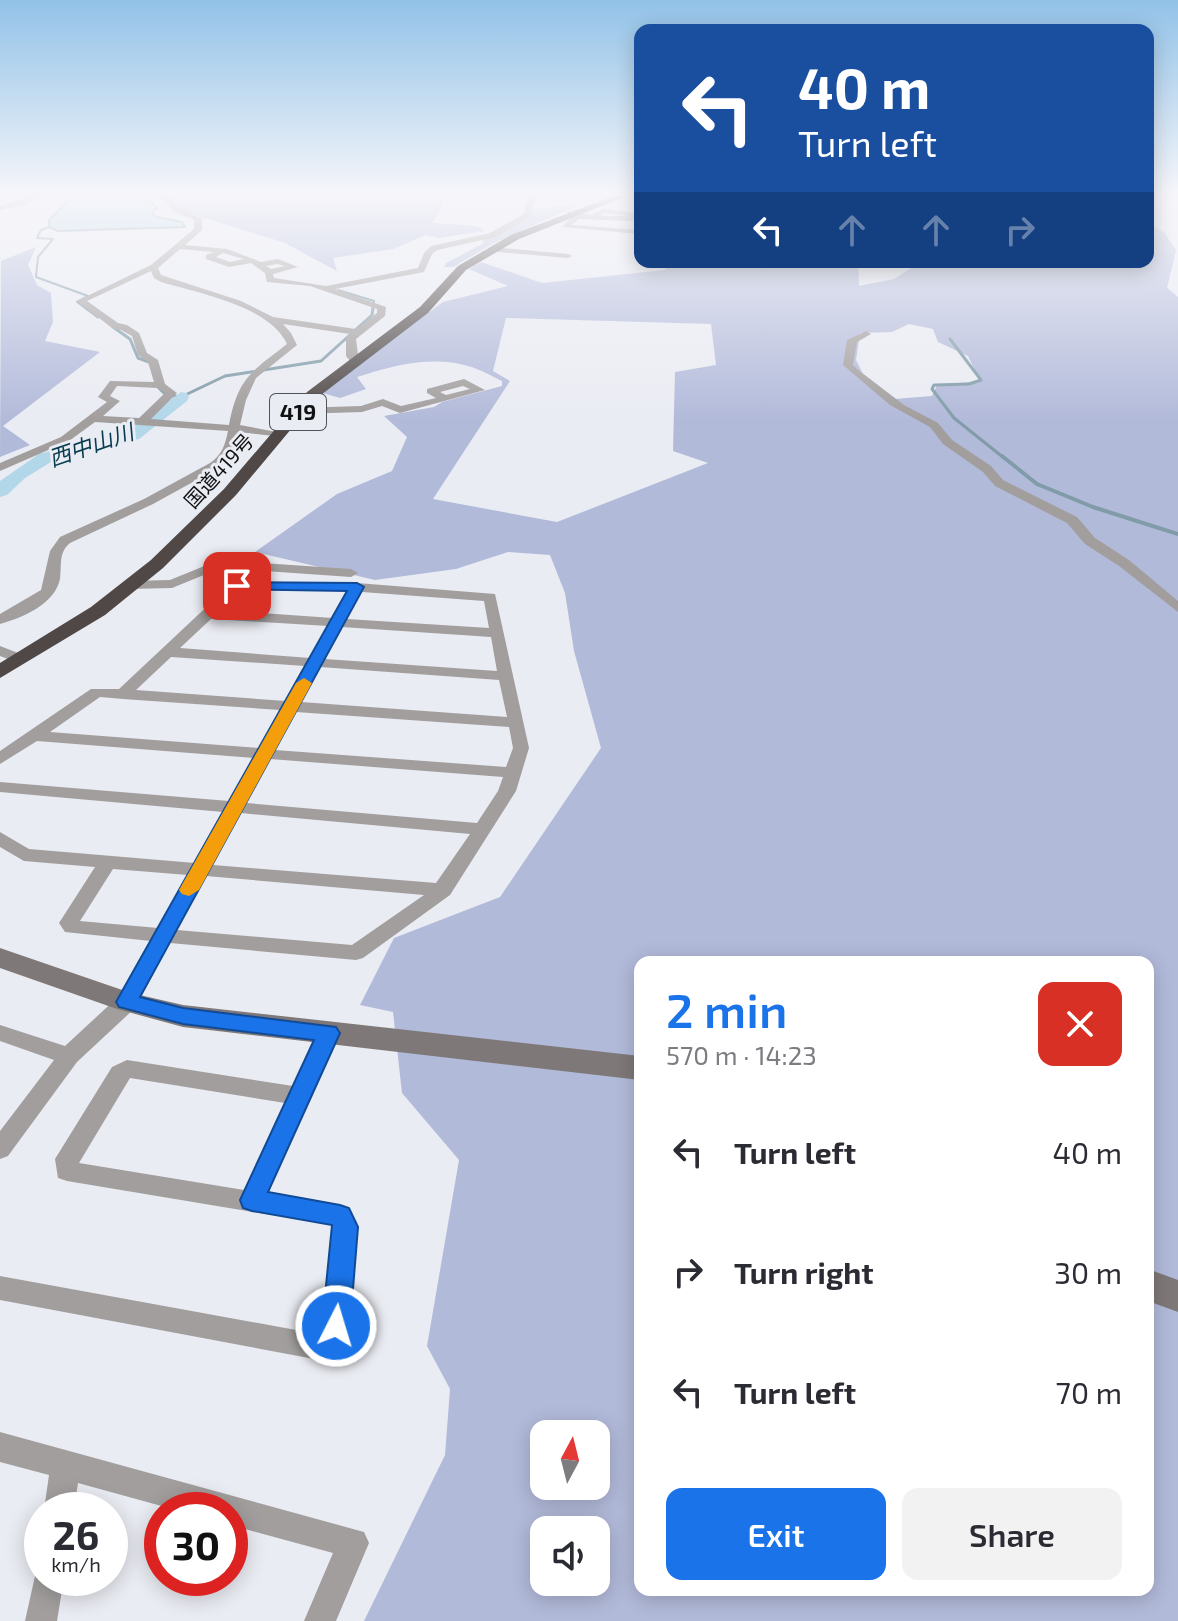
<!DOCTYPE html>
<meta charset="utf-8">
<style>
:root{--surface:#fff;--page:#f2f2f3;--text:#2b2b33;--muted:#7c7c81;--accent:#1a73e8}
body{margin:0;font-family:"Exo 2","Noto Sans JP",sans-serif;background:var(--page);color:var(--text);height:100vh;display:flex;flex-direction:column;font-size:30px;white-space:nowrap}
*{box-sizing:border-box;margin:0}
p{font-size:26px;color:var(--muted)}
.icon{flex:none;width:44px;height:44px;fill:none;stroke:currentColor;stroke-width:2;stroke-linecap:round;stroke-linejoin:round}
.map{position:relative;flex:1;overflow:hidden}
.details{position:absolute;left:634px;top:956px;width:520px;height:640px;display:flex;flex-direction:column;background:var(--surface);border-radius:16px;box-shadow:0 4px 20px #0003}
.details>*{flex:none}
.banner{position:absolute;left:634px;top:24px;width:520px;height:244px;border-radius:16px;box-shadow:0 4px 20px #0003;background:#1a4fa0;color:#fff;overflow:hidden}
.needle{width:52px;rotate:7deg}
.fabs{position:absolute;left:530px;top:1420px;display:grid;gap:16px}
.fabs a{display:grid;place-items:center;width:80px;height:80px;border-radius:16px;background:var(--surface);box-shadow:0 4px 20px #0003;font-size:40px}
.speed{position:absolute;left:24px;top:1492px;display:flex;gap:16px;font-size:40px;font-weight:700;text-align:center}
.speed>*{display:grid;place-content:center;width:104px;height:104px;border-radius:50%;background:var(--surface);box-shadow:0 4px 20px #0003;line-height:1}
.speed small{font-size:20px;font-weight:400}
.speed .limit{border:12px solid #d22;background:#fff;color:#111}
.pin{position:absolute;display:grid;place-items:center;width:68px;height:68px;color:#fff;margin:-34px;border-radius:16px;box-shadow:0 4px 12px #0006}
.me{position:absolute;width:88px;margin:-44px;rotate:5deg;stroke-linejoin:round;filter:drop-shadow(0 0 6px #0008)}
.turn{display:flex;align-items:center;gap:28px;height:168px;padding:0 32px;font-size:36px}
.turn .icon{width:104px;height:104px;stroke-width:2.5}
.turn b{display:block;font-size:56px;line-height:68px}
.lanes{display:flex;align-items:center;height:76px;padding:0 32px;background:#0003;justify-content:center;gap:40px;direction:ltr}
.lanes .off{opacity:.35}
.round{display:grid;place-items:center;flex:none;width:84px;height:84px;border-radius:16px;background:var(--page)}
.head{display:flex;align-items:center;justify-content:space-between;height:136px;padding:0 32px}
h1{font-size:48px;font-weight:600;line-height:60px;color:var(--accent)}
.cta{display:flex;gap:16px;margin-top:auto;padding:16px 32px}
.cta a{flex:1;height:92px;border-radius:16px;background:var(--accent);color:#fff;font-size:32px;font-weight:600;line-height:92px;text-align:center}
.cta a+a{background:var(--page);color:var(--text)}
ul{padding:0;list-style:none}
li{display:flex;align-items:center;gap:24px;height:120px;padding:0 32px}
li div{flex:1}
li b{display:block;font-size:30px}
li em{font-style:normal}
.map>svg:first-child{display:block}
</style>
<div class="map">
<svg width="1178" height="1621" viewBox="0 0 1178 1621">
<rect width="100%" height="100%" fill="#eaecf3"/>
<g fill="#b2bada" fill-rule="evenodd">
<polygon points="165,195 442,195 443,206 432,223 477,226 485,231 438,238 426,235 393,249 333,258 337,271 285,243 179,210"/>
<polygon points="565,206 574,207 494,243 453,267 444,267 446,263 484,243 482,240 532,209"/>
<path d="M1148 223 1164 232 1176 250 1167 288 1178 297V1621H364L445 1455 450 1389 427 1346 459 1160 402 1093 393 1012 360 1005 394 938 500 897 601 748 574 651 565 593 550 555 508 552 456 569 375 580 255 552 337 494 392 471 407 437 384 416 434 407 442 402 502 386V381C491 376 480 369 468 366 432 355 391 366 357 377L366 389 340 398 319 392 443 302 508 286 469 269 481 262 542 283 665 270 667 262H858L859 286 894 279 920 262H1148ZM506 318 711 324 716 365 675 372 673 451 708 463 557 522 433 499 510 381 493 371ZM909 324 933 329 938 342 968 356 980 381 937 385 932 396 894 399 865 378 856 360 860 333 892 332ZM640 962H1148V1590H640ZM544 1434H596V1486H544ZM544 1530H596V1582H544Z"/>
<polygon points="36,247 28,265 37,285 51,293 53,322 45,341 100,352 3,426 30,445 0,457 1,261"/>
</g>
<polygon fill="#b2d7e9" stroke="#819ca9" stroke-width="2" points="75,195 145,195 157,208 152,213 157,217 182,222 185,227 58,231 49,227 49,220"/>
<g fill="none" stroke-linecap="round" stroke-linejoin="round">
<g stroke="#819ca9" stroke-width="2">
<polyline points="49,227 41,230 37,238 53,239 38,257 36,277 88,296 77,302 88,310"/>
<polyline points="338,290 374,301 373,310"/>
</g>
<g stroke="#819ca9" stroke-width="3">
<polyline points="86,308 98,317"/>
<polyline points="113,327 130,339 138,358 149,362"/>
<polyline points="950,339 981,380 969,384 934,385 932,389 954,418 1004,458"/>
<polyline points="155,384 166,395 181,397 225,376 321,361 372,315 373,308"/>
</g>
<polyline stroke="#819ca9" stroke-width="4" points="1002,456 1037,484 1093,507 1178,534"/>
<polygon fill="#b2d7e9" fill-rule="evenodd" points="181,392 187,393 189,397 187,401 139,439 51,462 25,478 7,495 0,497 0,481 39,454 127,431"/>
<g fill="#a29e9e" fill-rule="evenodd">
<polygon points="33,195 41,195 25,205 0,210 0,206"/>
<path d="M160 195H166L180 208 202 219V230L185 245 227 249 261 262 278 259 298 267 273 274 274 278 326 286 418 268 424 253 431 246 490 233 524 214 528 195H536L530 217 496 237 437 250 432 254 424 272 335 289 386 307 385 316 356 339 359 362H351L346 356V338L350 334 283 324 291 333 297 345 256 378 246 400 240 425 282 433V437L239 432 234 452 222 466 153 504 70 543C58 553 62 565 60 579 55 604 22 618 0 624V614L41 590 50 551 60 537 144 499 210 463C222 455 225 445 228 431L95 422 69 441 0 471V463L61 437 107 402 98 397 110 381 154 382 148 362 138 355 132 336 121 330 112 328 77 301 151 265 194 229V220L174 212ZM180 249 214 252 206 255V259L229 267 251 263 265 273 267 282 310 286 377 309V313L356 329 273 317 241 301 161 275 158 268ZM223 253 244 259 230 262 216 257ZM277 264 285 266 271 269 266 266ZM151 271 154 278 161 282C198 293 270 306 287 344 251 372 238 378 229 425L151 419 177 393 165 384 158 360 147 353 139 333 127 325 118 323 87 301ZM117 386 158 388 165 393 139 418 103 416 120 401 110 396Z"/>
<path d="M603 209 638 213 640 217 632 221 579 219 572 225 640 230V234L562 227 572 217 566 211 591 215ZM604 213 631 216H601Z"/>
<polygon points="490,247 568,254 572,256 568,258 487,251"/>
<polygon points="866,331 871,334 857,342 853,365 857,369 904,405 938,423 952,440 991,466 1003,480 1077,517 1095,538 1129,560 1178,601 1178,612 1119,566 1085,544 1067,523 995,486 983,472 943,444 930,427 890,405 843,365 847,340"/>
<path d="M464 379 485 390 400 413 382 406 362 412 298 414 293 411 298 408 361 406 383 399 401 406 436 398 427 393V389ZM463 386 470 389 446 395 440 392Z"/>
<polygon points="219,560 351,569 358,573 351,577 221,568 172,588 129,589 122,585 129,581 170,580"/>
<path d="M237 582 357 583 495 594 529 748 516 791 450 895 363 958 356 960 170 943 135 1008 77 1062 8 1156 0 1159V1131L54 1060 0 1041V1025L65 1046 119 996 151 941 65 932 59 923 95 867 24 861 0 847V832L29 849 195 863 223 812 0 792V782L229 801 254 758 37 741 0 764V751L91 689H119L232 583ZM241 590 348 591 333 618 219 610ZM362 592 484 601 489 628 347 619ZM211 619 328 626 310 658 180 648ZM342 627 491 637 497 671 325 659ZM171 657 305 666 286 701 136 690ZM320 667 499 680 507 717 301 702ZM100 697 123 699 280 710 259 748 50 732ZM296 712 509 727 513 748 506 767 275 750ZM270 759 503 777 498 791 477 823 246 803ZM241 813 470 834 436 883 213 865ZM113 869 188 875 158 928 80 921ZM206 876 424 895 352 945 177 930Z"/>
<polygon points="0,646 26,656 29,659 21,664 0,656"/>
<path d="M329 1025 337 1027 340 1033 267 1193 349 1208 358 1227 350 1326 335 1357 325 1361 0 1300V1276L318 1334 323 1325 332 1225 67 1181 58 1178 55 1159 112 1067 127 1060 293 1086 321 1027ZM130 1078 285 1103 244 1190 79 1163Z"/>
<polygon points="0,1432 364,1532 369,1543 336,1621 304,1621 333,1553 230,1525 230,1510 176,1510 78,1483 74,1510 44,1510 49,1475 0,1462"/>
<polygon points="42,1565 42,1578 64,1578 57,1621 25,1621 37,1567"/>
</g>
<g fill="#7e7978" fill-rule="evenodd">
<polygon points="0,948 131,993 183,1005 640,1056 640,1080 183,1027 117,1009 0,968"/>
<polygon points="1148,1269 1178,1280 1178,1312 1148,1301"/>
</g>
<polygon fill="#4f4847" fill-rule="evenodd" points="616,195 629,195 519,239 466,270 428,313 317,398 236,495 163,568 105,615 0,678 0,663 91,607 151,560 224,489 307,392 420,307 458,266 511,235"/>
</g>
<linearGradient id="sky" x2="0" y2="1"><stop stop-color="#92c2e8"/><stop offset="0.46" stop-color="#f6f6fa"/><stop offset="1" stop-color="#f6f6fa" stop-opacity="0"/></linearGradient>
<rect width="1178" height="421" fill="url(#sky)"/>
<polygon fill="#1a73e8" stroke="#114b97" stroke-width="2" points="237,582 357,583 364,587 140,997 183,1008 336,1027 340,1033 268,1192 340,1205 349,1208 358,1227 350,1326 346,1335 336,1339 326,1335 322,1326 332,1225 252,1211 243,1208 240,1200 314,1040 183,1024 119,1007 116,1002 347,591 232,589 230,586"/>
<polygon fill="#f59e0b" points="304,678 312,683 199,890 189,896 182,894 179,890 296,683"/>
<g text-anchor="middle" stroke-width="6" stroke-linejoin="round" paint-order="stroke">
<g font-size="20" fill="#101113" stroke="#eaecf3">
<text transform="translate(219 471) rotate(-48)" y="7">国道419号</text>
</g>
<rect fill="#eaecf3" stroke="#515356" stroke-width="2" x="270" y="394" width="56" height="36" rx="6"/>
<g font-size="22" font-weight="bold" fill="#101113">
<text x="298" y="420">419</text>
</g>
<g font-size="22" font-style="italic" fill="#083b4f" stroke="#eaecf3">
<text transform="translate(91 445) rotate(-19)" y="8">西中山川</text>
</g>
</g>
</svg>
<div class="fabs">
<a><svg class="needle" viewBox="-14 -14 28 28"><path d="M0-13l5 13h-10z" fill="#e53935"/><path d="M0 13l5-13h-10z" fill="#7c7c81"/></svg></a>
<a><svg class="icon" aria-label="sound" viewBox="0 0 24 24"><path d="M4 9h4l5-4v14l-5-4H4zM17 9q2 3 0 6"/></svg></a>
</div>
<div class="speed"><div>26<small>km/h</small></div><div class="limit">30</div></div>
<div class="pin" style="left:237px;top:586px;background:#d93025"><svg class="icon" aria-label="arrive" viewBox="0 0 24 24"><path d="M6 21V4h12l-3 4 3 4H6"/></svg></div>
<svg class="me" style="left:336px;top:1326px" viewBox="-20 -20 40 40"><circle r="17" fill="#1a73e8" stroke="#fff" stroke-width="3"/><path d="M0-11L8 9 0 5-8 9z" fill="#fff"/></svg>
<div class="banner">
<div class="turn"><svg class="icon" aria-label="left" viewBox="0 0 24 24"><path d="M17 20v-9H6M10 6l-5 5 5 5"/></svg><div><b>40 m</b>Turn left</div></div>
<div class="lanes"><svg class="icon" aria-label="left" viewBox="0 0 24 24"><path d="M17 20v-9H6M10 6l-5 5 5 5"/></svg><svg class="icon off" aria-label="ahead" viewBox="0 0 24 24"><path d="M12 20V5M6 11l6-6 6 6"/></svg><svg class="icon off" aria-label="ahead" viewBox="0 0 24 24"><path d="M12 20V5M6 11l6-6 6 6"/></svg><svg class="icon off" aria-label="right" viewBox="0 0 24 24"><path d="M7 20v-9h11M14 6l5 5-5 5"/></svg></div>
</div>
<section class="details">
<div class="head"><div><h1>2 min</h1><p>570 m · 14:23</p></div><a class="round" style="background:#d93025;color:#fff"><svg class="icon" aria-label="close" viewBox="0 0 24 24"><path d="M6 6l12 12M18 6L6 18"/></svg></a></div>
<ul>
<li><svg class="icon" aria-label="left" viewBox="0 0 24 24"><path d="M17 20v-9H6M10 6l-5 5 5 5"/></svg><div><b>Turn left</b></div><em>40 m</em></li>
<li><svg class="icon" aria-label="right" viewBox="0 0 24 24"><path d="M7 20v-9h11M14 6l5 5-5 5"/></svg><div><b>Turn right</b></div><em>30 m</em></li>
<li><svg class="icon" aria-label="left" viewBox="0 0 24 24"><path d="M17 20v-9H6M10 6l-5 5 5 5"/></svg><div><b>Turn left</b></div><em>70 m</em></li>
</ul>
<div class="cta"><a>Exit</a><a>Share</a></div>
</section>
</div>
